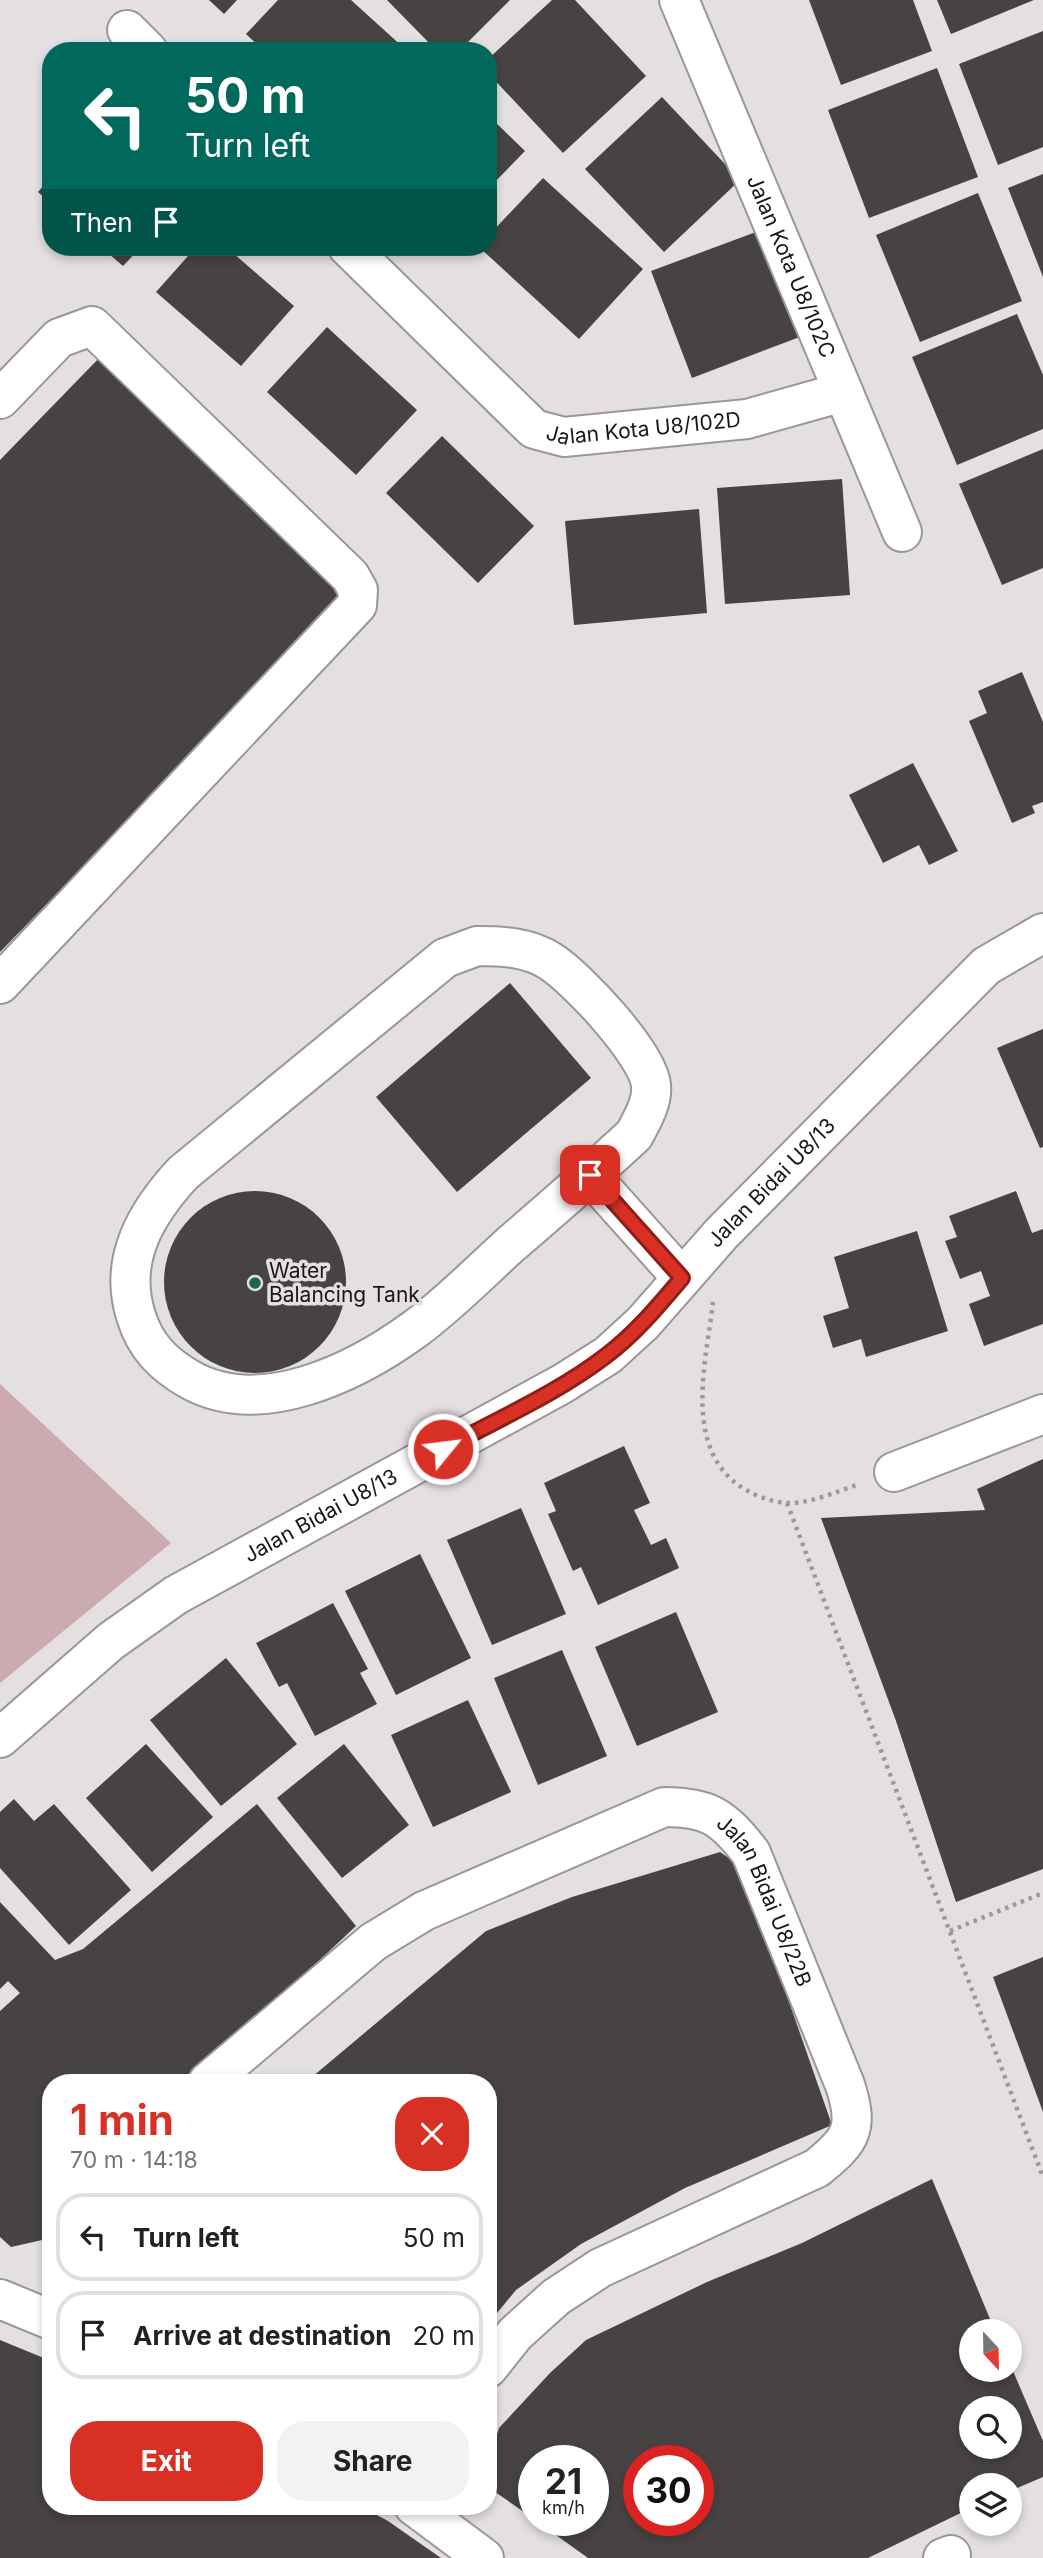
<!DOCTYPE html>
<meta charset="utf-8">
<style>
:root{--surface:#fff;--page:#f2f2f2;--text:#222;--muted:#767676;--line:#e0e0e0;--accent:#d93025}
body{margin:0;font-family:Inter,sans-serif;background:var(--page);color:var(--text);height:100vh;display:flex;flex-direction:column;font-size:26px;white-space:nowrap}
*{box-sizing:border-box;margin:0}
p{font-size:23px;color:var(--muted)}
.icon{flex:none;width:38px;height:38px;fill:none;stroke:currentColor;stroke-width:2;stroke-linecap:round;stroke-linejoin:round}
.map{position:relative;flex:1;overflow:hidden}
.sheet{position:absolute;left:42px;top:2074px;width:455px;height:441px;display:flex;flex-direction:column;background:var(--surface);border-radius:28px;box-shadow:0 4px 10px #0003}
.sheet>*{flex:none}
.top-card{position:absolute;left:42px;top:42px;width:455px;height:214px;border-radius:28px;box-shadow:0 4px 10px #0003;background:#00695c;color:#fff;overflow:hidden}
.needle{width:46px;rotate:158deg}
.fabs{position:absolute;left:959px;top:2319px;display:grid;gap:14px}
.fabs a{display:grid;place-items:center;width:63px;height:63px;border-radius:50%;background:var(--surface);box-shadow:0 4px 10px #0003;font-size:35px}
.speed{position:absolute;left:518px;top:2445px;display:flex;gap:14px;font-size:35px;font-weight:700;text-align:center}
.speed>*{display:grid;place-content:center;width:91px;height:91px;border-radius:50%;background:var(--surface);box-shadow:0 4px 10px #0003;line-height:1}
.speed small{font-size:18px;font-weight:400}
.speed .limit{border:10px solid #d22;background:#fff;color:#111}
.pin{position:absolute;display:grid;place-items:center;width:60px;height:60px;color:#fff;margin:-30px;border-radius:14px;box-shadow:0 4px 10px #0006}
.me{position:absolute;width:77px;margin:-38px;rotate:61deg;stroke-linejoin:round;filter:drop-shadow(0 0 5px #0008)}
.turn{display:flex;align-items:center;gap:24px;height:147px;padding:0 28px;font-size:32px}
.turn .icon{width:91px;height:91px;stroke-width:2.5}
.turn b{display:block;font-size:49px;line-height:60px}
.then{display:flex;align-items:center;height:66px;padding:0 28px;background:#0003;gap:14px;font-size:26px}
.round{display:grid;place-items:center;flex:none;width:74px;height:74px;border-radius:28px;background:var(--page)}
.summary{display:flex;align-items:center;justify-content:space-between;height:119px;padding:0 28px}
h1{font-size:42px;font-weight:700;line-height:52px;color:var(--accent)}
.button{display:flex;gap:14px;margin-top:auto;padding:14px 28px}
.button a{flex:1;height:80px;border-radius:28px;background:var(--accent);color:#fff;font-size:28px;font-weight:700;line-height:80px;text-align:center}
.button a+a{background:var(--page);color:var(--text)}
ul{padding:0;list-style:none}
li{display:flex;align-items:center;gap:21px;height:88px;margin:0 14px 10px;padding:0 14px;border:4px solid var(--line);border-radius:28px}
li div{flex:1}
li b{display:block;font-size:26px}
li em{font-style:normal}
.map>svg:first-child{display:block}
</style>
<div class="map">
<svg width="1043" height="2558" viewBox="0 0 1043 2558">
<rect width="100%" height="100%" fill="#e4dfe0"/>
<polygon fill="#cbaab0" points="0,1384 171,1543 0,1683"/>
<g fill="#474343" fill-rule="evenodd">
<polygon points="209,0 237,0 224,14"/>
<polygon points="278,0 351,0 405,49 264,51 246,34"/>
<polygon points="387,0 510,0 459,51 437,51"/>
<polygon points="552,0 575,0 646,76 563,153 488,73 488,59"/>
<polygon points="809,0 913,0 932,51 841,85"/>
<polygon points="937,0 1034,0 951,34"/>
<polygon points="1043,31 1043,147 998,165 959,64"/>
<polygon points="937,68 978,177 869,218 828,110"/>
<polygon points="662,97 740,180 664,252 585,169"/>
<polygon points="488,115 525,151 488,189"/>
<polygon points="1043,174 1043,277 1008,188"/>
<polygon points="51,177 51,203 38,192"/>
<polygon points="543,178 643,269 579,339 479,247 488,247 488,236"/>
<polygon points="978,193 1022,301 920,342 876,235"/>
<polygon points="764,229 805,335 692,378 651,271"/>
<polygon points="101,247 141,247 123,266"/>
<polygon points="196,247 226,247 294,306 241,366 156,292"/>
<polygon points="1017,314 1043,375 1043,429 957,465 912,357"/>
<polygon points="327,327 417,410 356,475 267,392"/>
<polygon points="104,353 351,592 0,952 0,460"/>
<polygon points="442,436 534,526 478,583 386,493"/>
<polygon points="1043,449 1043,568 1002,585 959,484"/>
<polygon points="842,479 850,595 725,604 717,488"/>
<polygon points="699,509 707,613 574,625 565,521"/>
<polygon points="1022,672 1043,722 1043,802 1032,806 1035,813 1012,823 969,721 987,713 978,691"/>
<polygon points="913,763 958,851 929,865 919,845 883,863 849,795"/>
<polygon points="510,983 591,1078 457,1192 376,1097"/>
<polygon points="1043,1029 1043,1147 1040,1148 997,1048"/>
<polygon points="1016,1191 1032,1233 1043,1229 1043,1324 984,1346 969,1304 990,1296 981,1271 960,1279 945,1241 957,1237 949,1216"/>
<circle cx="255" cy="1282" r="91"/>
<polygon points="917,1231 948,1331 866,1357 861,1339 833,1348 823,1316 849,1308 834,1257"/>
<polygon points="624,1446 650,1503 634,1510 651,1545 666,1538 679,1568 598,1605 581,1567 573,1571 548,1514 556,1511 544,1483"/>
<polygon points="1043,1459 1043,1869 956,1902 896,1721 821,1518 985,1510 977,1489"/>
<polygon points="521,1508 566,1614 492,1645 447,1540"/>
<polygon points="420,1554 471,1658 396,1695 345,1591"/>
<polygon points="333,1603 368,1669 360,1673 377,1704 315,1736 287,1683 279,1687 256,1643"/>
<polygon points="676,1612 718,1712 637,1746 595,1647"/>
<polygon points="562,1650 607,1756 538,1785 494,1678"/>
<polygon points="226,1658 297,1744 221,1806 150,1720"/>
<polygon points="468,1700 511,1792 433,1827 391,1735"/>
<polygon points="146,1744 213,1817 152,1872 86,1798"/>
<polygon points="344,1744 409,1825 342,1878 277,1798"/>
<polygon points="14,1799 34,1821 54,1804 131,1890 69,1945 0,1868 0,1812"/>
<polygon points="257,1804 356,1926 276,2001 179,2082 51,2082 51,2238 11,2247 0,2237 0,2011 20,1993 8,1981 0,1989 0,1902 55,1960 83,1949"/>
<polygon points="720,1852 742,1867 832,2125 685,2188 581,2244 516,2290 488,2324 488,2082 306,2082 486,1931 572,1897"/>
<polygon points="1043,1957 1043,2112 993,1977"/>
<path d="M932 2179 995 2331H971V2370H1010V2364L1043 2441V2477L1010 2491V2485H971V2508L868 2558H588L535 2520H593V2460H534V2519L488 2487V2463L499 2428 550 2373 586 2340 707 2282 802 2243ZM971 2408H1010V2446H971ZM639 2460H698V2520H639Z"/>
<polygon points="0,2340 51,2361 51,2506 360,2506 388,2521 441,2558 0,2558"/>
</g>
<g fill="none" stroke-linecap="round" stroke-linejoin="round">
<defs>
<g id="minor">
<path id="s1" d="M679 0 902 532"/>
<polyline points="127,30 148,51"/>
<path id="s2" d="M348 247 534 429 564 437 747 419 843 392"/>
<polyline points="0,399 59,338 92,326 350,576 358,590 357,605 0,984"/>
<path d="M477 946C502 946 528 947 550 961 577 978 648 1054 651 1085 653 1102 642 1120 634 1135 594 1172 553 1208 511 1244 480 1272 449 1304 415 1329 356 1372 260 1420 189 1379 163 1364 145 1346 136 1316 118 1260 146 1213 183 1173L445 958Z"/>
<polyline points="590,1175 682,1278"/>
<polyline points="894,1472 1043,1414"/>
<path id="s3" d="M0 1738 111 1641 176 1595 562 1384 608 1355 643 1323 721 1234 986 966 1043 933"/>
<path id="s4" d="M208 2082 373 1942 424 1911 664 1807C709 1807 723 1817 751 1853L845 2085C859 2128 852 2140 817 2168L600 2268 556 2297 515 2334 488 2368"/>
<polyline points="0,2299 51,2320"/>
<polyline points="414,2506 484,2558"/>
<polyline points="943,2558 951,2555"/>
</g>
</defs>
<use href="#minor" stroke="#9b9697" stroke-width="42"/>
<g stroke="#9d999a" stroke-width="4.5" stroke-dasharray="3.5 5" stroke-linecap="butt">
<path d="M713 1302C706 1363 681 1452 746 1490 758 1497 773 1502 787 1503 811 1504 837 1491 860 1484"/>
<polyline points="787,1503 1043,2177"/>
<polyline points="950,1931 1043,1893"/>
</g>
<use href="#minor" stroke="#fff" stroke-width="38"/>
</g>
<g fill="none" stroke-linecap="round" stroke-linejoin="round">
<defs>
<path id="route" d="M443 1449C498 1419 558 1393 607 1355 636 1333 659 1305 682 1278L590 1175"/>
</defs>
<use href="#route" stroke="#8d1f18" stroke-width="18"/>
<use href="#route" stroke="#d93025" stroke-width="12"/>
</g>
<circle fill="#206455" stroke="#e4dfe0" stroke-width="2.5" cx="255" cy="1283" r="7"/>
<g text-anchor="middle" stroke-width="7" stroke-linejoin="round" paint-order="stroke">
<g font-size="21" fill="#191718" stroke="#e4dfe0">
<text dy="7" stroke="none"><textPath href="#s1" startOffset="289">Jalan Kota U8/102C</textPath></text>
<text dy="7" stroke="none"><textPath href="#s2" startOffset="371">Jalan Kota U8/102D</textPath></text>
<text dy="7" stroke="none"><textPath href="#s3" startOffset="959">Jalan Bidai U8/13</textPath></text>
<text dy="7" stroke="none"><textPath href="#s3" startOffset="392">Jalan Bidai U8/13</textPath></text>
<text dy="7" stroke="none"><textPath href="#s4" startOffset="690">Jalan Bidai U8/22B</textPath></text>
</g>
<g font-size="21" fill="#191718" stroke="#e4dfe0" text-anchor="start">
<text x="269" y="1278">Water<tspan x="269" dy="24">Balancing Tank</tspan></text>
</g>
</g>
</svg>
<div class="fabs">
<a><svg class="needle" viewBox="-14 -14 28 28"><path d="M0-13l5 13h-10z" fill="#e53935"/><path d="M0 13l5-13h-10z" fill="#767676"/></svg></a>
<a><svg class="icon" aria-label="search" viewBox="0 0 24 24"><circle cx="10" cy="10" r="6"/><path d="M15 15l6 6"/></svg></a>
<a><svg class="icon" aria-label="layers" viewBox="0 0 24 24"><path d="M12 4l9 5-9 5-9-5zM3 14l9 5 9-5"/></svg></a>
</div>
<div class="speed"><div>21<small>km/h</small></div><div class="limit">30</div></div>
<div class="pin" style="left:590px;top:1175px;background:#d93025"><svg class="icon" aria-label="arrive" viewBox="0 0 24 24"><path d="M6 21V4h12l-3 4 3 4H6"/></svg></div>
<svg class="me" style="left:443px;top:1449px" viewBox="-20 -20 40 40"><circle r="17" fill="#d93025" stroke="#fff" stroke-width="3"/><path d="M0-11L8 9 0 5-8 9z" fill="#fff"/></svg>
<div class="top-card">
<div class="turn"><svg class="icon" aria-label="left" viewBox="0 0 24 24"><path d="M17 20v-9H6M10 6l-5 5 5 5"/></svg><div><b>50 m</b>Turn left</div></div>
<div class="then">Then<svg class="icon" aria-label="arrive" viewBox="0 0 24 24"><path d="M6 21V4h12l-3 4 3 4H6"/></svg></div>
</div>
<section class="sheet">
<div class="summary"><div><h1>1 min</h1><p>70 m · 14:18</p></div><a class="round" style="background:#d93025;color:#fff"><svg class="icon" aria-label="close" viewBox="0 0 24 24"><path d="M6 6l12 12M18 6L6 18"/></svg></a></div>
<ul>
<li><svg class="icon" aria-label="left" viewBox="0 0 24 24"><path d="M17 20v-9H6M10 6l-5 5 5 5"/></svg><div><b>Turn left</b></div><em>50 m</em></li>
<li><svg class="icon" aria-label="arrive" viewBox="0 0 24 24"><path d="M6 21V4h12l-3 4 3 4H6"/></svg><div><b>Arrive at destination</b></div><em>20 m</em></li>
</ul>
<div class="button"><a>Exit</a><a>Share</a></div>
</section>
</div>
